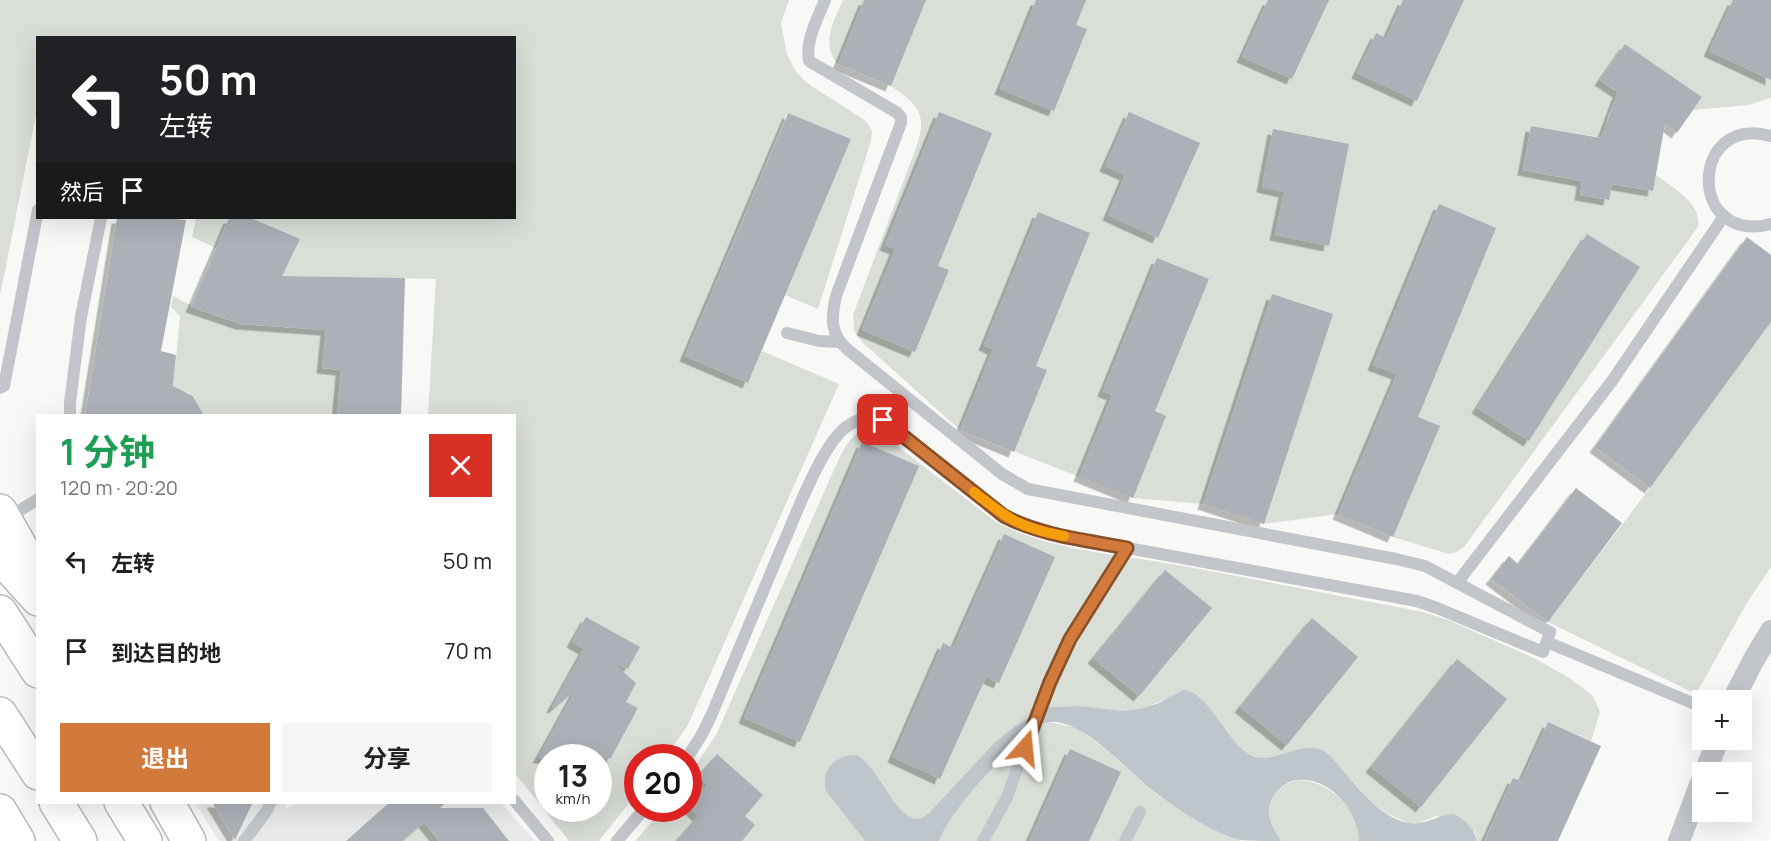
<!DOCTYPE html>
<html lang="zh">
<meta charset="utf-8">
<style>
:root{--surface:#fff;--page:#f6f6f6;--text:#202124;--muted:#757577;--accent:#d2793c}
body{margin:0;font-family:Manrope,"Noto Sans SC",sans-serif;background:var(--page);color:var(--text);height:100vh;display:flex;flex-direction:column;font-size:22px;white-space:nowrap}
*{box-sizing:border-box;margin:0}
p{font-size:20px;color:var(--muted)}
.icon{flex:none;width:33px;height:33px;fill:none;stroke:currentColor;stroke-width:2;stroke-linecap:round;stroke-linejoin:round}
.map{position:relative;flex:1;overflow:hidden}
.sheet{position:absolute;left:36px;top:414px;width:480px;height:390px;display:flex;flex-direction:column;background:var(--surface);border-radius:0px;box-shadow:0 6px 24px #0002}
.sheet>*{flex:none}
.banner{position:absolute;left:36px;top:36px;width:480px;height:183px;border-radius:0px;box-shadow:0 6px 24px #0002;background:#202124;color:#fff;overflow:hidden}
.controls{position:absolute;left:1692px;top:690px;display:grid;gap:12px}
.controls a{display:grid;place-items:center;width:60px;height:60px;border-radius:0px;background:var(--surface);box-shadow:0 6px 24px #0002;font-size:30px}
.speed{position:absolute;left:534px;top:744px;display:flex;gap:12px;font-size:30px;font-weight:700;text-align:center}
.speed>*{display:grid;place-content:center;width:78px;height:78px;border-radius:50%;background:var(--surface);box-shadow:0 6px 24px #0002;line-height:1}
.speed small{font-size:15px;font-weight:400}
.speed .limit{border:9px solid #d22;background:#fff;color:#111}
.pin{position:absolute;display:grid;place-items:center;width:51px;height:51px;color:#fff;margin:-26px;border-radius:12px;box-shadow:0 3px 9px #0006}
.me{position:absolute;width:66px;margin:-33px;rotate:18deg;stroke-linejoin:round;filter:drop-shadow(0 0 4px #0008)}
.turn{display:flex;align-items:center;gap:21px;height:126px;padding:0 24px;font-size:27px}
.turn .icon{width:78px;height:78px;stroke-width:2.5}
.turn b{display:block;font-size:42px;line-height:51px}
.then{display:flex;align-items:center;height:57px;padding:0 24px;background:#0003;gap:12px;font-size:22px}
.round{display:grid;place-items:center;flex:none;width:63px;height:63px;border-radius:0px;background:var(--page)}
.headline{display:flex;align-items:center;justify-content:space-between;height:102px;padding:0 24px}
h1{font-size:36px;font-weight:700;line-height:45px;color:#1e9e55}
.primary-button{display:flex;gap:12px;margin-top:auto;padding:12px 24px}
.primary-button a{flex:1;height:69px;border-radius:0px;background:var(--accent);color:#fff;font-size:24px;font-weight:700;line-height:69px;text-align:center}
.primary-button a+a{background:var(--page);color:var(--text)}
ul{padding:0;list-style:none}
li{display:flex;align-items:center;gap:18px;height:90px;padding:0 24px}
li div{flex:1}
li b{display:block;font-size:22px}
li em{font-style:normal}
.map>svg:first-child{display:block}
</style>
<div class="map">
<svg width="1771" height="841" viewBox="0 0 1771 841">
<defs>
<filter id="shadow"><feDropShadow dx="-5.5" dy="5.5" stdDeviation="0" flood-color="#0004"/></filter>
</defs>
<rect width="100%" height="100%" fill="#f8f8f6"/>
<polygon fill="#e8eae9" points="300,802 501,803 535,841 219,841 195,803 285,803 285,809"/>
<g fill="#d9ded7" fill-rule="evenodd">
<path d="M0 0H789L781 23 787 55 795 70 803 79 813 87 866 121 872 131 871 141 818 309 785 295 851 139 787 113 685 356 748 383 762 351 839 384 687 727 665 757 638 758 637 793 599 841H569L515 773 514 416 428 415 436 279 282 276 299 240 251 218H514V38H38L37 110 0 296ZM548 758H598V808H548Z"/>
<path d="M843 0H1771V98L1748 105 1693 110 1702 97 1625 44 1600 80 1620 94 1608 115 1603 138 1531 126 1523 170 1582 181 1580 195 1608 200 1612 184 1652 191 1656 175C1673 188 1702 203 1698 227L1464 547 1456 552 1449 554 1393 537 1338 514 1264 524 1203 504 1133 498 960 430 863 343 854 331 853 315 917 145C919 138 922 129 921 121 918 90 862 74 838 64 820 44 834 21 843 0Z"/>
<polygon points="196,218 229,218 216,248 192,237"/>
<path d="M173 296 202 311 241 324 326 330 322 368 341 370 337 415H197C199 395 192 391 173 390L180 316 171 307Z"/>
<polygon points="1771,322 1771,567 1748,601 1696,694 1548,622 1650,488"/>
<path d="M872 429 883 435 996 522C1051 551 1116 554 1177 565 1259 580 1341 596 1423 612L1448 620 1534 658 1571 679 1593 696 1600 712 1591 741 1548 722 1521 781 1513 778 1484 841H1477L1475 832 1437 816 1419 823H1409L1388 814 1373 804 1326 752 1315 748 1272 757 1260 758 1249 755 1235 744 1200 698H1169L1144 708 1124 711 1080 706 1048 707 1015 726 994 743 930 812C925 816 919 820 913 818 893 812 879 768 857 755L826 791 865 841H635L663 809 688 808 689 775 716 735 837 463C845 447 852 430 872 429Z"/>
<polygon points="1050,722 1077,728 1109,752 1156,794 1195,819 1225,835 1242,841 939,841 954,812 1005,753 1031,732 1040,725"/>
<path d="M1300 780C1330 782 1360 810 1359 841H1281C1277 836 1273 831 1270 825 1262 803 1278 783 1300 780Z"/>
<polygon points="424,822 439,841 402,841"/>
</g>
<path fill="#bec5cb" d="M1183 690C1208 691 1226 740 1247 753 1269 768 1296 742 1319 749 1328 752 1333 759 1339 766 1358 787 1380 819 1410 823 1425 826 1439 814 1454 814 1466 821 1474 828 1477 841H1359C1359 812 1330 777 1299 780 1291 780 1283 785 1278 790 1262 807 1269 824 1281 841 1268 841 1252 841 1240 840 1213 833 1179 810 1157 794 1130 774 1083 718 1049 722 1031 725 1007 751 996 764 974 789 952 811 939 841H865L826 791C821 770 835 754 857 755 879 768 893 812 913 818 920 820 925 816 930 812L994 743 1015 726 1048 707 1080 706 1124 711 1144 708 1159 703Z"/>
<g fill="#acb1b8" filter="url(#shadow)">
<polygon points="864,0 926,0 891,86 838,64"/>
<polygon points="1036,0 1086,0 1076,25 1087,29 1054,111 1000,89"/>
<polygon points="1268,0 1329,0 1292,79 1242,57"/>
<polygon points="1403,0 1464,0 1417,101 1357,73 1376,33 1386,38"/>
<polygon points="1733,0 1771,0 1771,80 1709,51"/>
<polygon points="1625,44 1702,97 1677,133 1665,124 1653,191 1612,184 1609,200 1580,195 1582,181 1523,170 1531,126 1601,138 1618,92 1600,80"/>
<polygon points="939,112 992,133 938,266 949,270 915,352 862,330 895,249 885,245"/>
<polygon points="1129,112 1200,143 1158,238 1108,215 1125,175 1105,166"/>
<polygon points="788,113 851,139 748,383 685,356"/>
<polygon points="1273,129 1349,144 1329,246 1275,235 1284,192 1262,187"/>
<polygon points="1439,204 1496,228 1418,417 1440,426 1393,537 1338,514 1397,374 1373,365"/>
<polygon points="1038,212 1090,233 1036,366 1047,370 1014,452 960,430 993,349 984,345"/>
<polygon points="117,218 165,218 186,220 161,351 176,355 173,386 193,396 204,416 85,416"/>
<polygon points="229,218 251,218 300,239 282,276 405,278 401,416 337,416 341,370 322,368 326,330 241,324 191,307"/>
<polygon points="1587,234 1640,267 1529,441 1477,408"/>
<polygon points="1747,237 1771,255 1771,322 1650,488 1595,447"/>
<polygon points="1157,258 1209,279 1155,411 1166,416 1133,498 1079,476 1112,395 1103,391"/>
<polygon points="1272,294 1333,314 1264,524 1203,504"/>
<polygon points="862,442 919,466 800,742 744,718"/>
<polygon points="1576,488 1622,523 1548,622 1491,579 1509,556 1518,564"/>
<polygon points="1004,534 1055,557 999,683 986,677 940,779 893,757 943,643 953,648"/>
<polygon points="1165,570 1212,608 1139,696 1093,658"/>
<polygon points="586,617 640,647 628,669 612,662 636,683 626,702 638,708 611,758 538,758 576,689 554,708 552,707 584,649 572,642"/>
<polygon points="1312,618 1358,657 1287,745 1240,707"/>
<polygon points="1457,659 1507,699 1421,807 1371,767"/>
<polygon points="1548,722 1601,746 1558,841 1484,841 1513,778 1521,781"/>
<polygon points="1070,749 1121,772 1089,841 1029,841"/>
<polygon points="717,754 763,795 745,816 755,825 742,841 676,841 698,816 688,806 707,785 698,776"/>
<polygon points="212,802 253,802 235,840"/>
<polygon points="390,802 446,802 440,808 483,808 509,841 439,841 424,822 402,841 346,841"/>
</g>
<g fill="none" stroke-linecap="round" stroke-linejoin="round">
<defs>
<g id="primary">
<polyline points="0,511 38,578"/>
<polyline points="167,802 189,841"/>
<polyline points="0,811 18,841"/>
</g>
<g id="highway">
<polyline points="0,557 38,599"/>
<polyline points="0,612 38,671"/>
<polyline points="0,714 38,773"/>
<polyline points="56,802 80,841"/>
<polyline points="121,802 145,841"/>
</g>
</defs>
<use href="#primary" stroke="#b6b8bd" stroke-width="36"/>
<use href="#highway" stroke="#b7b9bd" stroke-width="36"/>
<g stroke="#c2c5c9" stroke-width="12">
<path d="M1771 136C1689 113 1687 246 1771 224"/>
<polyline points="787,333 819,341 839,342"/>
<polyline points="0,388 4,386 38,210"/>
<polyline points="70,416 70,402 81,317 101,218"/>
<polyline points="6,519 38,499"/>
<polyline points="1457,583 1612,381 1724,216"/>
<polyline points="1547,642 1702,707"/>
<path d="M687 758 701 736 711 716C734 661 757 606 780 551 794 520 820 447 846 427 859 417 875 416 889 424L1004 516 1022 526 1073 538 1417 601 1437 608 1543 652 1550 632 1425 566 1396 559 1028 489 1002 474 847 349C830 334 831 318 836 296L901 123V117L896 112 809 61C805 40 818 18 825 0"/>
<polyline points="514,800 548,841"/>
<polyline points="244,841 266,812 271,802"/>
<polyline points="617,841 645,808"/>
<polyline points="983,841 1007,797 1037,713 1070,639 1127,548"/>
<polyline points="1125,841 1140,812"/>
</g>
<g stroke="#c2c5c9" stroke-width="22">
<polyline points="1733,700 1753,661 1771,631"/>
<polyline points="1705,772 1718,740"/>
<polyline points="1679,841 1702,780"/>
</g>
<use href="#primary" stroke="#fff" stroke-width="33"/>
<use href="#highway" stroke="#fff" stroke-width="33"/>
</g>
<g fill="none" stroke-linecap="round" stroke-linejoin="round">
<defs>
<path id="route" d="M883 420 1004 516C1042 536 1086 540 1127 548L1070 639 1050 682 1025 748"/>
</defs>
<use href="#route" stroke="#884f27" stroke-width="15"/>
<use href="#route" stroke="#d2793c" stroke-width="10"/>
<path stroke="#f59e0b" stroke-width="10" d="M974 492C1008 519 1020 528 1064 536"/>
</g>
</svg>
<div class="controls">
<a>+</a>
<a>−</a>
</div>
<div class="speed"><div>13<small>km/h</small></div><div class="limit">20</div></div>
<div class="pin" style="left:883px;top:420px;background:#d93025"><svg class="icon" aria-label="arrive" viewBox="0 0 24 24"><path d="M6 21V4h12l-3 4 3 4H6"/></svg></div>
<svg class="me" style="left:1025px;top:748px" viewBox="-20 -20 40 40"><path d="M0-17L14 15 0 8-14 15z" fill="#d2793c" stroke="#fff" stroke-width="4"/></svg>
<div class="banner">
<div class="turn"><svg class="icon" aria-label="left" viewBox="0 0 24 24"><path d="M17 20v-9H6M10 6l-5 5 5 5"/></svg><div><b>50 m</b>左转</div></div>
<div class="then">然后<svg class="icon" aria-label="arrive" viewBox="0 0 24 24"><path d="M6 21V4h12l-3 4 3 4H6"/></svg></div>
</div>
<section class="sheet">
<div class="headline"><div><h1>1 分钟</h1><p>120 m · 20:20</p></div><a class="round" style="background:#d93025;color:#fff"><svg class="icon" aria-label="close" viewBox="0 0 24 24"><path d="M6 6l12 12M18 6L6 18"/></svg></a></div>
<ul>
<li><svg class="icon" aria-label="left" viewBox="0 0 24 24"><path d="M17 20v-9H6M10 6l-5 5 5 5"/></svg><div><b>左转</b></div><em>50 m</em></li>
<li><svg class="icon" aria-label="arrive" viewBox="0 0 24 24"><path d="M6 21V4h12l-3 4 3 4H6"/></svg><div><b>到达目的地</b></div><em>70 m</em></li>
</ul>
<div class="primary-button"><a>退出</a><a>分享</a></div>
</section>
</div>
